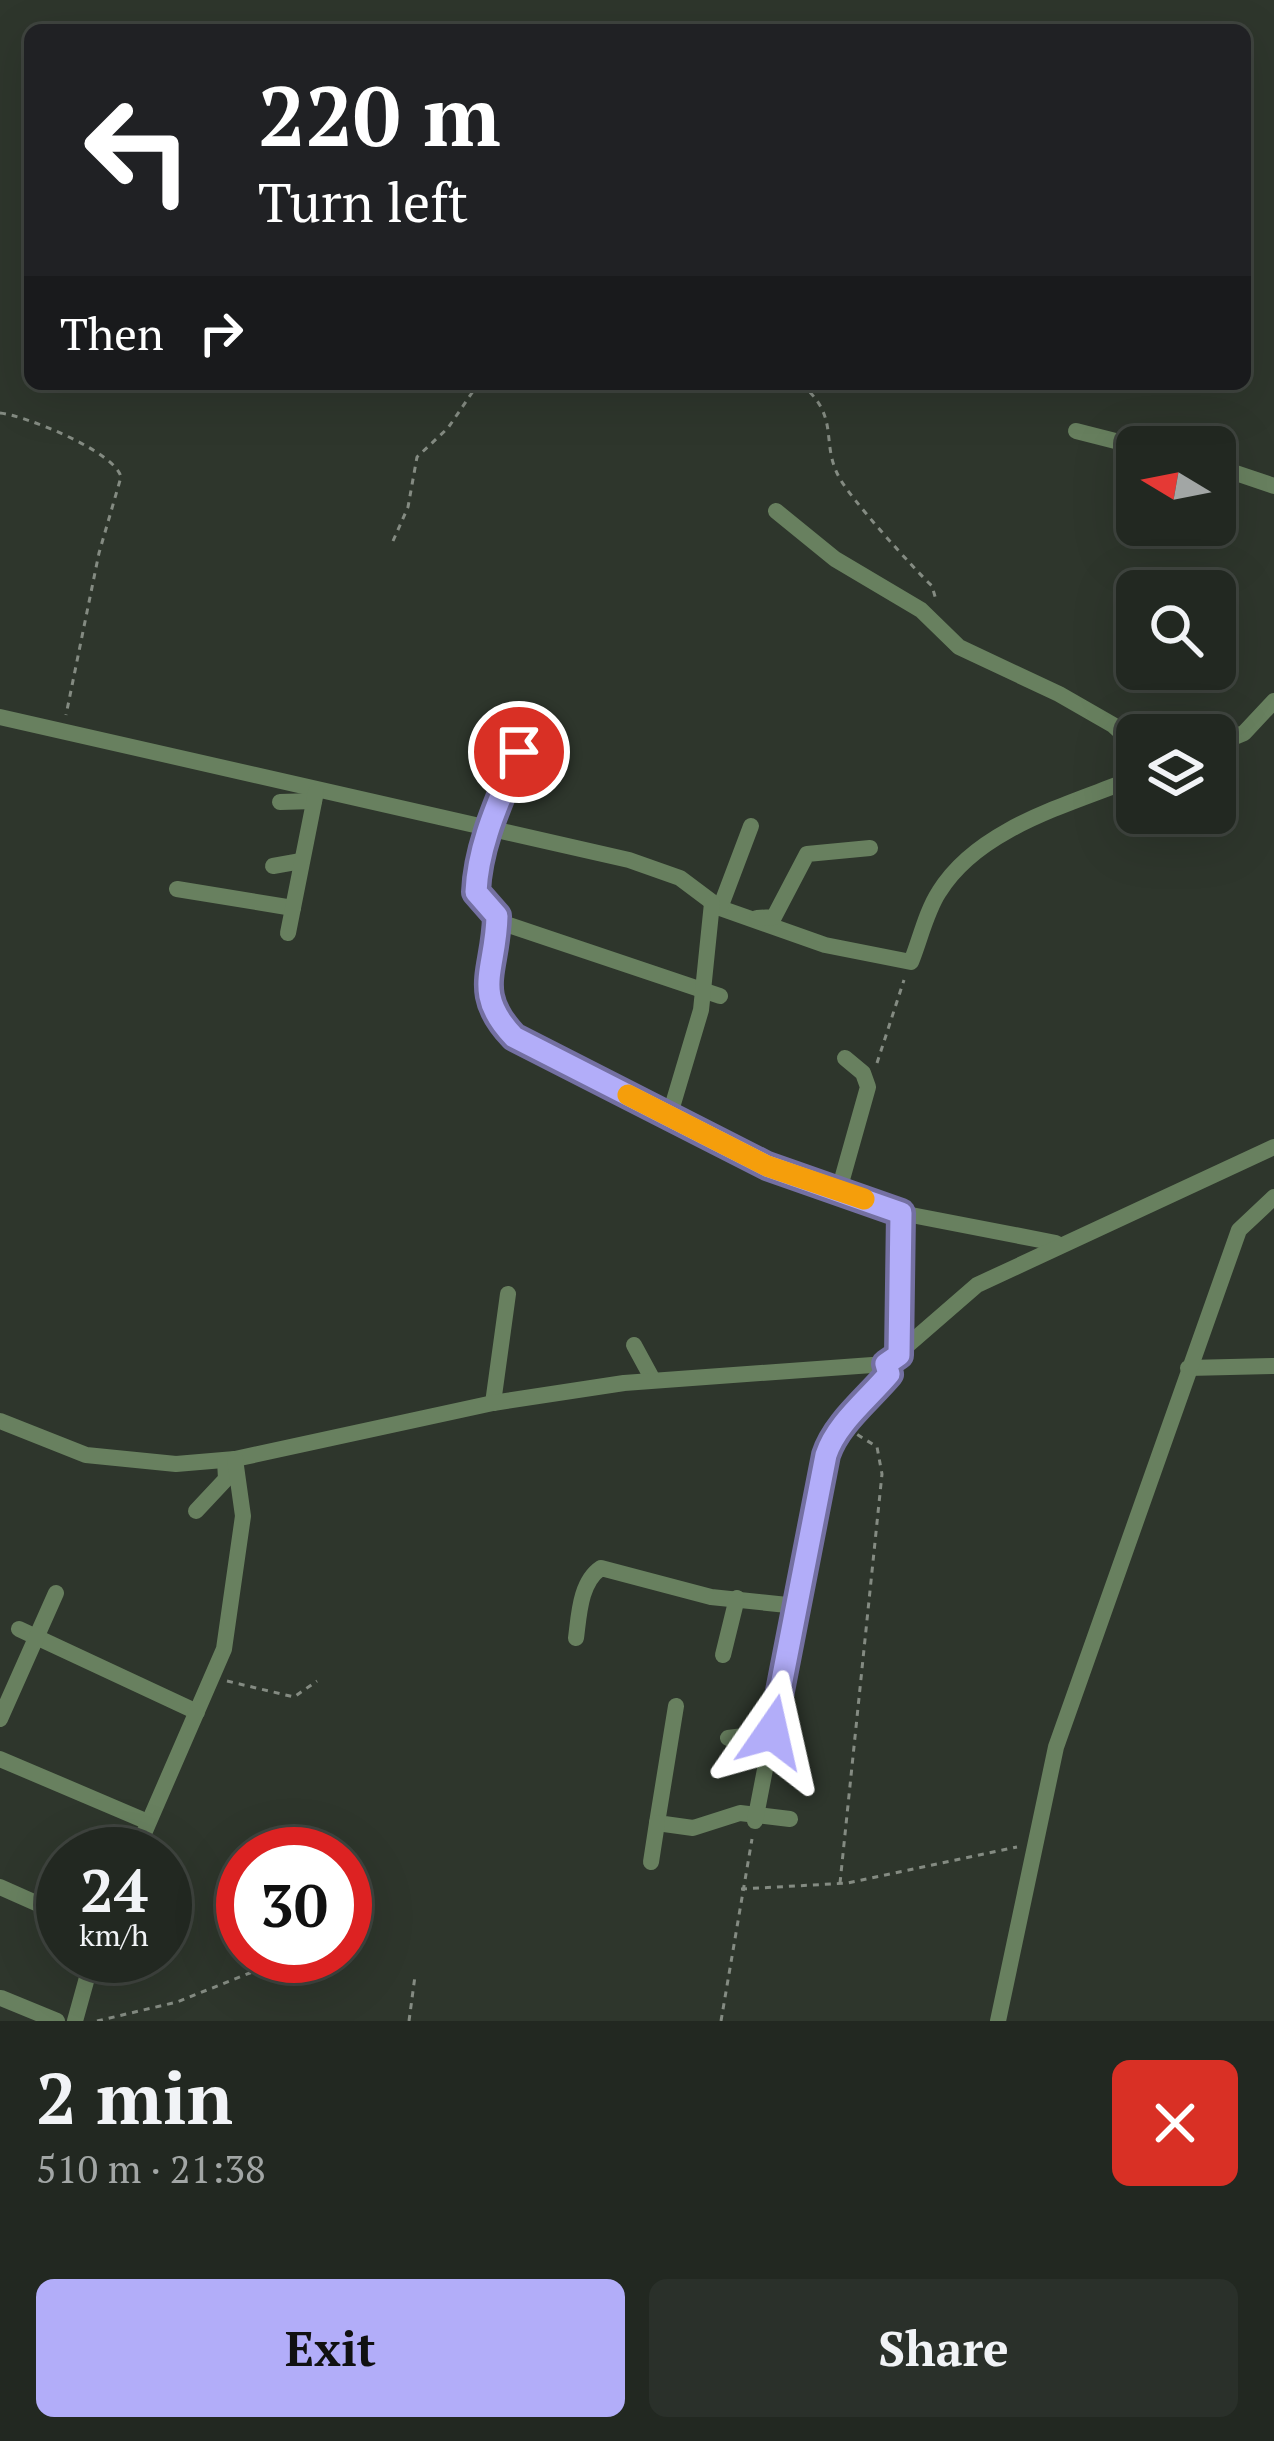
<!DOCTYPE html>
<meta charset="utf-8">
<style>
:root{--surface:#222821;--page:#2a302a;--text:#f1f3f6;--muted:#a2a6a5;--line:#3f443f;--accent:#b2adf9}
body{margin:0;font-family:"PT Serif",serif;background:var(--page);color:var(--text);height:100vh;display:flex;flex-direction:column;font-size:45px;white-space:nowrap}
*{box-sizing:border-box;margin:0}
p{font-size:39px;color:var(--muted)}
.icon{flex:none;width:66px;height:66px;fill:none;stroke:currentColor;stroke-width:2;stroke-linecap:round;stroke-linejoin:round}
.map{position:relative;height:2021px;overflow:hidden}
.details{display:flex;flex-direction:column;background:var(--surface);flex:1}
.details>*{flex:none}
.top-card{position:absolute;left:24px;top:24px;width:1227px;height:366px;border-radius:18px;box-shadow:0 12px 48px #0002,0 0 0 3px var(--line);background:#202124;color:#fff;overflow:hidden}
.needle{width:78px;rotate:280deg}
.buttons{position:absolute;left:1116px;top:426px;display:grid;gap:24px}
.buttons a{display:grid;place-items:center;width:120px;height:120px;border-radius:18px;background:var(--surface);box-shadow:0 12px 48px #0002,0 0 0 3px var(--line);font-size:60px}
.speed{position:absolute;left:36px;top:1827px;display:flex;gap:24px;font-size:60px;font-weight:700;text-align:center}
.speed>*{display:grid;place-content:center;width:156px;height:156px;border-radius:50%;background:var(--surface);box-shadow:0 12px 48px #0002,0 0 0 3px var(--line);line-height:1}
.speed small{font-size:30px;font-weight:400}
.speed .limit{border:18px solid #d22;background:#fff;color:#111}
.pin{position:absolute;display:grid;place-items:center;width:102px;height:102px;color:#fff;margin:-51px;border:6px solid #fff;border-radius:50%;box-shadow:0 3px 12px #0007}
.me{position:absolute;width:132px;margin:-66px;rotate:11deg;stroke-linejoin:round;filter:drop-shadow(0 0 9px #0008)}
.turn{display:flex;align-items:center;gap:42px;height:252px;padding:0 36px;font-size:54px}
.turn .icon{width:156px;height:156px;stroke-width:2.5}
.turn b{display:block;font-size:84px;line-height:102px}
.then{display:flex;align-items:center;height:114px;padding:0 36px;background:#0003;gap:24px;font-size:45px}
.round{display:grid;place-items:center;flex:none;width:126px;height:126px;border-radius:18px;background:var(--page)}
.summary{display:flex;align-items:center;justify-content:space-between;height:204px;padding:0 36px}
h1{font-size:72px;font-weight:600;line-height:90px}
.primary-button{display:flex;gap:24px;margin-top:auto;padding:24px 36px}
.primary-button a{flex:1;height:138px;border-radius:18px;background:var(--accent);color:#111;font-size:48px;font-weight:600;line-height:138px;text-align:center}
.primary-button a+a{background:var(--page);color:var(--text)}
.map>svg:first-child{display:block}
</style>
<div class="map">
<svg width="1274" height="2021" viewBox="0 0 1274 2021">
<rect width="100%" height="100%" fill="#2e362c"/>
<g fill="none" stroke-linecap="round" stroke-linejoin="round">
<g stroke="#848b82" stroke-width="3" stroke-dasharray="6 6" stroke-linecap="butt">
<path d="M801 384C841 417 820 442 839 477 849 497 913 568 932 586L936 600"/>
<path d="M0 413C27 416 115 452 121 477L99 553 66 715"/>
<polyline points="393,541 408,507 417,457 448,428 478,384"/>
<polyline points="877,1063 904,980"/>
<polyline points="227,1681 294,1697 317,1681"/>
<polyline points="840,1883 882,1474 877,1447 855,1433"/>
<polyline points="741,1889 848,1883 1017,1847"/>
<polyline points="97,2021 177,2002 275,1963"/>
<polyline points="409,2021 415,1976"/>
<polyline points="721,2021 752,1839"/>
</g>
<g stroke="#68805f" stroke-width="16">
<polyline points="1076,431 1139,447"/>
<polyline points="1215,466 1274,486"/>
<polyline points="776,511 835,559 921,610 959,647 1059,694 1113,725 1137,747"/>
<path d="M0 717 629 860 680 878 720 908 825 945 911 962C920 940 926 912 939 892 979 827 1071 804 1137 777"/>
<polyline points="1215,745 1244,733 1274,701"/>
<polyline points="519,752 488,828 475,892 497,916 488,1001 514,1037 767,1166 901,1213 1056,1243"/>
<polyline points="280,802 314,801"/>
<polyline points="273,866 301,861"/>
<polyline points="177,889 293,908"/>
<polyline points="720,908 751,826"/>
<polyline points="757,918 774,917 807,854 870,848"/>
<polyline points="497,921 720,996"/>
<polyline points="288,933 316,792"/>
<polyline points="670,1114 701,1010 712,903"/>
<polyline points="839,1190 868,1087 863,1073 845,1058"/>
<polyline points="634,1345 653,1380"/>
<polyline points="899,1355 901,1213"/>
<polyline points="1188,1368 1274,1366"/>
<polyline points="493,1403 508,1294"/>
<polyline points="0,1421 86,1455 176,1464 235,1459 493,1403 624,1383 886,1364 977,1285 1274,1147"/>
<polyline points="196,1511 226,1479 225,1460"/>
<polyline points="19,1629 197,1712"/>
<path d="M576 1638C579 1615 580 1582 601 1568L711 1597 797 1606"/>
<polyline points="723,1655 737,1598"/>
<polyline points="676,1706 657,1823 693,1828 740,1813 790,1819"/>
<polyline points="0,1719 56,1593"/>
<polyline points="728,1738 773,1732"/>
<polyline points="0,1759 148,1822"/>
<path d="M755 1821 826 1455C836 1424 867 1400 888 1374L886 1364"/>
<polyline points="135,1854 224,1649 243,1516 235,1459"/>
<polyline points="651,1862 657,1823"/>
<polyline points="0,1887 63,1915"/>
<polyline points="1,1998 57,2021"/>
<polyline points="75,2021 93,1956"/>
<polyline points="998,2021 1056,1747 1239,1230 1274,1197"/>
</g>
</g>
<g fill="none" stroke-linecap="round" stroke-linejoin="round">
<defs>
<path id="route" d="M519 752C501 797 478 843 476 892L497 916C496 971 471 992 514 1037L767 1166 901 1213 899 1355 886 1364 889 1374C867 1400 836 1424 826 1455L772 1732"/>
</defs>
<use href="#route" stroke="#7470a2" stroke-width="30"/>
<use href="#route" stroke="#b2adf9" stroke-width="21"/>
<polyline stroke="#f59e0b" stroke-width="21" points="628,1095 767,1166 864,1199"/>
</g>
</svg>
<div class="buttons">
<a><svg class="needle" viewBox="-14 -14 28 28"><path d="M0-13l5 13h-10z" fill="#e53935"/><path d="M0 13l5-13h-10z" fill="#a2a6a5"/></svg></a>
<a><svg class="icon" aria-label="search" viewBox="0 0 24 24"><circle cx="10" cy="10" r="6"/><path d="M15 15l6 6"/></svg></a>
<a><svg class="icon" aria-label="layers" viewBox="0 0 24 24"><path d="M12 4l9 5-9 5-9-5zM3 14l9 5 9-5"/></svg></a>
</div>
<div class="speed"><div>24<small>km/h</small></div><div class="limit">30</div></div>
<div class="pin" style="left:519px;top:752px;background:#d93025"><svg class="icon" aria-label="arrive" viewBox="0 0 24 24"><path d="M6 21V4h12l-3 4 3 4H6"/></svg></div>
<svg class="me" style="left:772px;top:1732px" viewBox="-20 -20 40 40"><path d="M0-17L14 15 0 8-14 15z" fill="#b2adf9" stroke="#fff" stroke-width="4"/></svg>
<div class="top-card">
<div class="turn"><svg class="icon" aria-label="left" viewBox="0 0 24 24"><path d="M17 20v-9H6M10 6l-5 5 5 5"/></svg><div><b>220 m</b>Turn left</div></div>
<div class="then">Then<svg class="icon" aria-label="right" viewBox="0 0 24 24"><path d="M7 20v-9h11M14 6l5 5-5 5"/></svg></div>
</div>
</div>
<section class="details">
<div class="summary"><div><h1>2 min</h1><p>510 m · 21:38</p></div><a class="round" style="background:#d93025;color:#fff"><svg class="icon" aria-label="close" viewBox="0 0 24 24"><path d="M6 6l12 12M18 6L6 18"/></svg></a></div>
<div class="primary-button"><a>Exit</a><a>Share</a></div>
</section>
